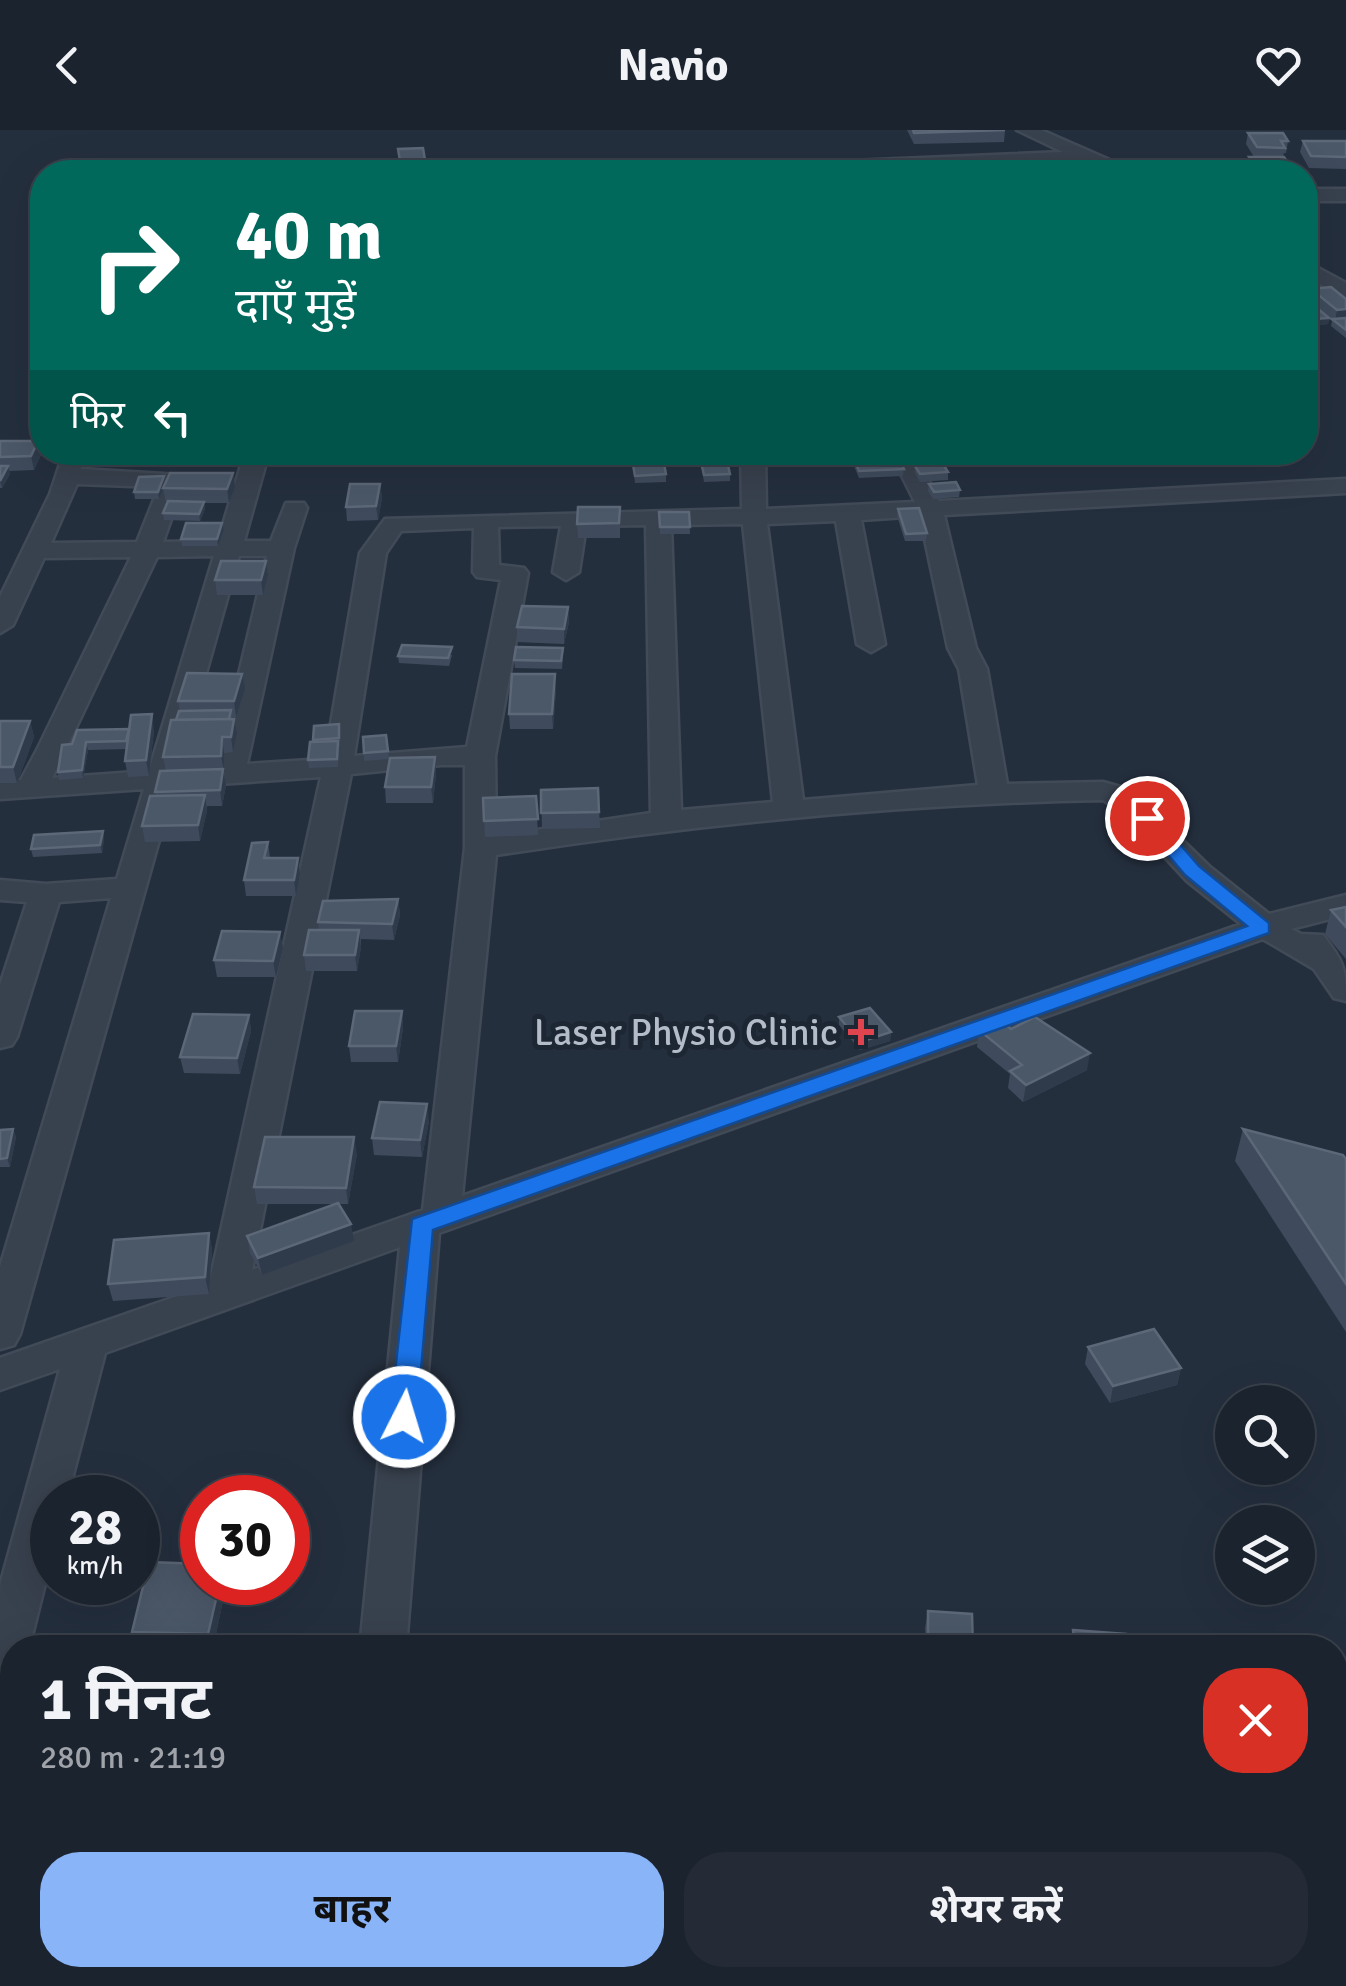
<!DOCTYPE html>
<html lang="hi">
<meta charset="utf-8">
<style>
:root{--surface:#1b232e;--page:#242b36;--text:#f1f3f6;--muted:#a0a4aa;--line:#39404a;--accent:#8ab4f8}
body{margin:0;font-family:Signika,"Noto Sans Devanagari",sans-serif;background:var(--page);color:var(--text);height:100vh;display:flex;flex-direction:column;font-size:38px;white-space:nowrap}
*{box-sizing:border-box;margin:0}
p{font-size:32px;color:var(--muted)}
.icon{flex:none;width:55px;height:55px;fill:none;stroke:currentColor;stroke-width:2;stroke-linecap:round;stroke-linejoin:round}
.map{position:relative;flex:1;overflow:hidden}
.sheet{position:absolute;left:0px;top:1505px;width:1348px;height:352px;display:flex;flex-direction:column;background:var(--surface);border-radius:40px 40px 0 0;box-shadow:0 10px 40px #0002,0 0 0 2px var(--line)}
.sheet>*{flex:none}
.hud{position:absolute;left:30px;top:30px;width:1288px;height:305px;border-radius:40px;box-shadow:0 10px 40px #0002,0 0 0 2px var(--line);background:#00695c;color:#fff;overflow:hidden}
.buttons{position:absolute;left:1215px;top:1255px;display:grid;gap:20px}
.buttons a{display:grid;place-items:center;width:100px;height:100px;border-radius:50%;background:var(--surface);box-shadow:0 10px 40px #0002,0 0 0 2px var(--line);font-size:50px}
.speed{position:absolute;left:30px;top:1345px;display:flex;gap:20px;font-size:50px;font-weight:700;text-align:center}
.speed>*{display:grid;place-content:center;width:130px;height:130px;border-radius:50%;background:var(--surface);box-shadow:0 10px 40px #0002,0 0 0 2px var(--line);line-height:1}
.speed small{font-size:25px;font-weight:400}
.speed .limit{border:15px solid #d22;background:#fff;color:#111}
.pin{position:absolute;display:grid;place-items:center;width:85px;height:85px;color:#fff;margin:-42px;border:5px solid #fff;border-radius:50%;box-shadow:0 2px 10px #0007}
.me{position:absolute;width:110px;margin:-55px;rotate:5deg;stroke-linejoin:round;filter:drop-shadow(0 0 8px #0008)}
.turn{display:flex;align-items:center;gap:35px;height:210px;padding:0 40px;font-size:45px}
.turn .icon{width:130px;height:130px;stroke-width:2.5}
.turn b{display:block;font-size:70px;line-height:85px}
.then{display:flex;align-items:center;height:95px;padding:0 40px;background:#0003;gap:20px;font-size:38px}
.round{display:grid;place-items:center;flex:none;width:105px;height:105px;border-radius:40px;background:var(--page)}
.overview{display:flex;align-items:center;justify-content:space-between;height:170px;padding:0 40px}
h1{font-size:60px;font-weight:700;line-height:75px}
.cta{display:flex;gap:20px;margin-top:auto;padding:20px 40px}
.cta a{flex:1;height:115px;border-radius:40px;background:var(--accent);color:#111;font-size:40px;font-weight:700;line-height:115px;text-align:center}
.cta a+a{background:var(--page);color:var(--text)}
header{display:flex;justify-content:space-between;align-items:center;height:130px;padding:0 40px;background:var(--surface);font-size:45px;font-weight:700}
.map>svg:first-child{display:block}
</style>
<header><svg class="icon" aria-label="back" viewBox="0 0 24 24"><path d="M15 5l-7 7 7 7"/></svg>Navio<svg class="icon" aria-label="heart" viewBox="0 0 24 24"><path d="M12 20l-8-8c-3-5 5-10 8-4 3-6 11-1 8 4z"/></svg></header>
<div class="map">
<svg width="1346" height="1856" viewBox="0 0 1346 1856">
<rect width="100%" height="100%" fill="#242f3e"/>
<g fill="none" stroke-linecap="round" stroke-linejoin="round">
<defs>
<g id="street">
<polygon points="1017,0 1041,0 1137,42 1113,42 1087,31 828,42 703,42 712,37 1063,22"/>
<rect x="1305" y="59" width="41" height="12"/>
<polygon points="1305,131 1346,153 1346,168 1305,146"/>
<path d="M64 322H82L81 339 181 345 185 350 163 412 218 411 245 322H269L244 411H271L286 373H304L307 378 294 418 247 634 325 629 360 423 385 389 742 379 741 322H765L766 379 915 372 902 346 882 322H907L925 343 939 371 1346 349V363L944 385 976 518 987 539 1007 654 1103 652 1131 660 1210 737 1269 784 1346 765V785L1291 799 1301 804 1323 805C1343 832 1346 836 1346 871L1334 868 1314 839 1263 809 439 1103 406 1518H360L400 1117 105 1223 67 1368H52V1426L29 1518H12V1555L0 1559V1455L60 1239 0 1260V1228L209 1155 321 647 174 657 20 1204 14 1215 0 1219V1137L111 768 59 772 17 907 12 915 0 918V855L27 772 0 770V750L46 754 117 749 144 659 0 669V651L21 650 37 620 131 427 44 428 13 495 0 503V467L50 364ZM77 354 159 357 137 412 51 413ZM920 386 948 518 959 539 978 655 803 670 767 394 836 391 857 514 871 522 885 514 861 390ZM743 394 773 672 681 680 671 395ZM646 395 651 683 496 706 495 626 528 443 524 438 499 435 498 397 561 396 553 442 566 450 579 442 586 396ZM474 398 473 442 477 447 501 450 467 617 354 626 386 423 401 401ZM214 426 149 641 52 648 157 427ZM239 426H267L217 636 179 639ZM441 635H465V718L423 1080 252 1140 351 644ZM1103 670 1125 684 1187 751 1241 794 462 1066 496 725C697 694 899 674 1103 670Z"/>
<polygon points="324,1845 376,1845 374,1856 322,1856"/>
</g>
</defs>
<use href="#street" stroke="#414a57" stroke-width="5"/>
<use href="#street" fill="#38414e" fill-rule="evenodd"/>
</g>
<g fill="#3f4b5c">
<polygon points="907,0 1005,0 1004,12 914,14"/>
<polygon points="1248,3 1288,11 1286,23 1284,23 1283,27 1290,36 1289,42 1254,42 1248,33 1249,27 1254,27 1246,14"/>
<polygon points="1303,11 1346,11 1346,39 1309,38 1300,22"/>
<polygon points="1311,159 1346,169 1346,208 1331,196 1332,191 1329,189 1328,194 1313,196 1305,189 1305,168 1309,171"/>
<polygon points="0,311 41,325 34,340 9,341 10,344 2,358 0,358"/>
<polygon points="700,328 730,344 730,351 704,352"/>
<polygon points="632,329 666,344 666,352 635,353"/>
<polygon points="854,329 904,339 903,346 859,348 854,336"/>
<polygon points="915,336 948,342 948,350 920,352 915,343"/>
<polygon points="233,343 235,357 229,373 204,373 205,379 200,391 164,390 163,383 167,373 166,373 163,358"/>
<polygon points="164,346 165,354 159,369 135,369 134,362"/>
<polygon points="380,354 382,368 378,390 347,391 346,377"/>
<polygon points="929,354 960,360 959,367 933,369 928,361"/>
<polygon points="620,377 620,408 578,408 577,394"/>
<polygon points="898,379 927,403 926,411 905,411 897,386"/>
<polygon points="659,382 689,382 690,404 660,404"/>
<polygon points="222,393 224,400 218,416 182,416 181,409"/>
<polygon points="266,431 268,445 263,465 217,465 215,450"/>
<polygon points="568,477 569,492 564,514 517,512 517,497"/>
<polygon points="452,525 449,536 399,533 398,526"/>
<polygon points="563,526 562,539 515,538 514,530"/>
<polygon points="245,559 236,587 232,587 237,604 233,622 224,623 224,641 226,655 222,676 207,676 207,681 200,711 145,712 142,696 156,665 155,662 166,641 163,627 180,581 178,571"/>
<polygon points="556,559 553,599 510,599 509,584"/>
<polygon points="0,591 30,591 34,607 17,653 0,653"/>
<polygon points="339,594 340,616 339,616 338,637 309,638 308,630 314,612 314,596"/>
<polygon points="154,600 149,646 128,647 125,631 126,619 88,620 83,648 59,650 58,642 72,614"/>
<polygon points="386,605 389,629 364,631 363,607"/>
<polygon points="435,627 436,643 433,673 386,673 385,657"/>
<polygon points="598,658 600,698 542,699 541,660"/>
<polygon points="536,666 538,705 485,707 483,668"/>
<polygon points="103,701 104,709 102,723 33,727 31,719"/>
<polygon points="268,712 270,728 300,744 296,766 246,766 244,750"/>
<polygon points="398,769 400,785 394,810 361,809 361,817 357,841 306,841 304,825 319,800 318,792"/>
<polygon points="1346,777 1346,829 1325,804 1331,780"/>
<polygon points="283,818 276,847 217,847 214,830"/>
<polygon points="402,881 403,898 398,932 351,932 349,916"/>
<polygon points="249,885 251,901 240,944 184,943 180,927"/>
<polygon points="839,887 891,902 890,911 860,920 839,895"/>
<polygon points="1011,899 1087,940 1023,972 1008,958 1010,944 977,917 979,900"/>
<polygon points="429,991 422,1027 374,1025 372,1008"/>
<polygon points="13,999 16,1007 10,1037 0,1037 0,1000"/>
<polygon points="1243,999 1346,1029 1346,1202 1235,1031"/>
<polygon points="357,1024 348,1074 339,1074 354,1111 262,1145 250,1123 247,1106 335,1074 257,1074 254,1057"/>
<polygon points="209,1103 212,1120 209,1164 113,1171 108,1154"/>
<polygon points="1088,1217 1181,1238 1177,1255 1110,1273 1085,1234"/>
<polygon points="227,1452 213,1518 128,1518 135,1513 132,1502"/>
<polygon points="928,1481 973,1518 926,1518 925,1498"/>
<polygon points="1073,1500 1127,1518 1070,1518"/>
<polygon points="12,1628 12,1743 0,1743 0,1650"/>
<polygon points="357,1846 548,1856 359,1856"/>
</g>
<g fill="#2f3b4b">
<polygon points="1346,179 1346,192 1335,191 1337,180"/>
<polygon points="1329,188 1328,194 1313,196 1314,189"/>
<polygon points="38,311 41,325 34,340 31,326"/>
<polygon points="8,336 10,344 2,358 0,351"/>
<polygon points="233,343 235,357 229,373 227,359"/>
<polygon points="164,346 165,354 159,369 158,362"/>
<polygon points="380,354 382,368 378,390 376,376"/>
<polygon points="204,372 205,379 200,391 199,384"/>
<polygon points="222,393 224,400 218,416 217,409"/>
<polygon points="266,431 268,445 263,465 261,450"/>
<polygon points="568,477 569,492 564,514 564,499"/>
<polygon points="242,544 245,559 236,587 234,571"/>
<polygon points="555,544 556,559 553,599 552,584"/>
<polygon points="152,584 154,600 149,646 146,630"/>
<polygon points="234,589 237,604 233,622 231,607"/>
<polygon points="30,591 34,607 17,653 13,637"/>
<polygon points="222,607 224,623 224,641 221,626"/>
<polygon points="86,612 88,620 83,648 82,640"/>
<polygon points="435,627 436,643 433,673 431,657"/>
<polygon points="223,639 226,655 222,676 220,660"/>
<polygon points="205,665 207,681 200,711 198,695"/>
<polygon points="103,701 104,709 102,723 100,715"/>
<polygon points="298,728 300,744 296,766 294,750"/>
<polygon points="398,769 400,785 394,810 392,794"/>
<polygon points="359,800 361,817 357,841 355,825"/>
<polygon points="280,802 283,818 276,847 273,831"/>
<polygon points="402,881 403,898 398,932 396,916"/>
<polygon points="249,885 251,901 240,944 237,928"/>
<polygon points="891,902 890,911 860,920 860,912"/>
<polygon points="1090,923 1087,940 1023,972 1026,955"/>
<polygon points="427,974 429,991 422,1027 420,1010"/>
<polygon points="13,999 16,1007 10,1037 7,1028"/>
<polygon points="354,1007 357,1024 348,1074 346,1058"/>
<polygon points="351,1094 354,1111 262,1145 258,1128"/>
<polygon points="209,1103 212,1120 209,1164 205,1147"/>
<polygon points="1181,1238 1177,1255 1110,1273 1113,1256"/>
<polygon points="220,1452 227,1452 213,1518 211,1518 208,1504"/>
<polygon points="545,1845 550,1845 548,1856 544,1856"/>
</g>
<g fill="#4b5868" stroke="#5c6777" stroke-width="2.5">
<polygon points="913,0 1005,0 914,3"/>
<polygon points="1248,3 1283,3 1288,11 1281,11 1285,18 1257,17"/>
<polygon points="1303,11 1346,11 1346,27 1311,26"/>
<polygon points="423,18 426,36 401,37 398,19"/>
<polygon points="1249,27 1284,27 1290,36 1255,36"/>
<polygon points="429,38 430,42 403,42 403,40"/>
<polygon points="1331,157 1346,169 1346,179 1337,180 1311,159"/>
<polygon points="1305,168 1329,188 1314,189 1305,182"/>
<polygon points="1346,188 1346,200 1332,189"/>
<polygon points="0,311 38,311 31,326 0,327"/>
<polygon points="726,327 730,344 704,345 700,328"/>
<polygon points="898,327 904,339 859,341 854,329"/>
<polygon points="663,328 666,344 635,346 632,329"/>
<polygon points="943,334 948,342 920,344 915,336"/>
<polygon points="0,336 8,336 0,351"/>
<polygon points="170,343 233,343 227,359 163,358"/>
<polygon points="164,346 158,362 134,362 139,347"/>
<polygon points="956,352 960,360 934,362 929,354"/>
<polygon points="350,354 380,354 376,376 346,377"/>
<polygon points="168,371 204,372 199,384 163,383"/>
<polygon points="578,377 620,377 619,393 577,394"/>
<polygon points="919,378 927,403 906,404 898,379"/>
<polygon points="659,382 689,382 690,397 660,397"/>
<polygon points="186,393 222,393 217,409 181,409"/>
<polygon points="221,431 266,431 261,450 215,450"/>
<polygon points="522,476 568,477 564,499 517,497"/>
<polygon points="402,515 452,517 448,528 398,526"/>
<polygon points="516,517 563,518 561,531 514,530"/>
<polygon points="187,543 242,544 234,571 178,571"/>
<polygon points="512,544 555,544 552,584 509,584"/>
<polygon points="231,580 229,589 176,590 179,581"/>
<polygon points="152,584 146,630 125,631 131,585"/>
<polygon points="234,589 231,607 222,607 221,626 163,627 171,590"/>
<polygon points="0,591 30,591 13,637 0,637"/>
<polygon points="339,594 339,608 313,610 314,596"/>
<polygon points="129,599 126,611 86,612 82,640 58,642 62,615 72,614 77,600"/>
<polygon points="386,605 388,621 364,623 363,607"/>
<polygon points="338,611 337,629 308,630 310,612"/>
<polygon points="435,627 431,657 385,657 390,628"/>
<polygon points="223,639 220,660 155,662 160,641"/>
<polygon points="598,658 599,682 541,683 541,660"/>
<polygon points="205,665 198,695 142,696 150,666"/>
<polygon points="536,666 538,689 484,691 483,668"/>
<polygon points="103,701 100,715 31,719 34,705"/>
<polygon points="268,712 264,728 298,728 294,750 244,750 252,713"/>
<polygon points="398,769 392,794 318,792 323,771"/>
<polygon points="1346,777 1346,797 1331,780"/>
<polygon points="309,800 359,800 355,825 304,825"/>
<polygon points="222,801 280,802 273,831 214,830"/>
<polygon points="870,878 891,902 860,912 839,887"/>
<polygon points="355,881 402,881 396,916 349,916"/>
<polygon points="193,884 249,885 237,928 180,927"/>
<polygon points="1035,887 1090,923 1026,955 1010,941 1022,935 979,900 1000,890 1011,899"/>
<polygon points="380,972 427,974 420,1010 372,1008"/>
<polygon points="13,999 7,1028 0,1029 0,1000"/>
<polygon points="1243,999 1343,1025 1346,1029 1346,1154"/>
<polygon points="265,1007 354,1007 346,1058 254,1057"/>
<polygon points="338,1073 351,1094 258,1128 247,1106"/>
<polygon points="209,1103 205,1147 108,1154 114,1110"/>
<polygon points="1154,1199 1181,1238 1113,1256 1088,1217"/>
<polygon points="149,1432 202,1434 202,1452 220,1452 208,1504 132,1502"/>
<polygon points="928,1481 972,1484 973,1518 928,1518"/>
<polygon points="1073,1500 1126,1504 1127,1518 1075,1518"/>
<polygon points="129,1513 206,1513 205,1518 128,1518"/>
<polygon points="6,1628 12,1628 12,1727 0,1727 0,1650"/>
<polygon points="357,1845 545,1845 544,1856 477,1856 357,1846"/>
</g>
<polygon fill="#1a73e8" stroke="#114b97" stroke-width="2.5" points="1147,682 1154,684 1199,736 1269,793 1269,803 433,1100 417,1287 413,1295 394,1295 390,1287 412,1089 1247,796 1185,745 1137,688"/>
<path fill="#e0444e" stroke="#1d2633" stroke-width="4" d="M856 887h10v10h10v10h-10v10h-10v-10h-10v-10h10z"/>
<g text-anchor="middle" stroke-width="10" stroke-linejoin="round" paint-order="stroke">
<g font-size="38" fill="#b4bcc9" stroke="#1d2633" text-anchor="end">
<text x="838" y="915">Laser Physio Clinic</text>
</g>
</g>
</svg>
<div class="buttons">
<a><svg class="icon" aria-label="search" viewBox="0 0 24 24"><circle cx="10" cy="10" r="6"/><path d="M15 15l6 6"/></svg></a>
<a><svg class="icon" aria-label="layers" viewBox="0 0 24 24"><path d="M12 4l9 5-9 5-9-5zM3 14l9 5 9-5"/></svg></a>
</div>
<div class="speed"><div>28<small>km/h</small></div><div class="limit">30</div></div>
<div class="pin" style="left:1147px;top:688px;background:#d93025"><svg class="icon" aria-label="arrive" viewBox="0 0 24 24"><path d="M6 21V4h12l-3 4 3 4H6"/></svg></div>
<svg class="me" style="left:404px;top:1287px" viewBox="-20 -20 40 40"><circle r="17" fill="#1a73e8" stroke="#fff" stroke-width="3"/><path d="M0-11L8 9 0 5-8 9z" fill="#fff"/></svg>
<div class="hud">
<div class="turn"><svg class="icon" aria-label="right" viewBox="0 0 24 24"><path d="M7 20v-9h11M14 6l5 5-5 5"/></svg><div><b>40 m</b>दाएँ मुड़ें</div></div>
<div class="then">फिर<svg class="icon" aria-label="left" viewBox="0 0 24 24"><path d="M17 20v-9H6M10 6l-5 5 5 5"/></svg></div>
</div>
<section class="sheet">
<div class="overview"><div><h1>1 मिनट</h1><p>280 m · 21:19</p></div><a class="round" style="background:#d93025;color:#fff"><svg class="icon" aria-label="close" viewBox="0 0 24 24"><path d="M6 6l12 12M18 6L6 18"/></svg></a></div>
<div class="cta"><a>बाहर</a><a>शेयर करें</a></div>
</section>
</div>
